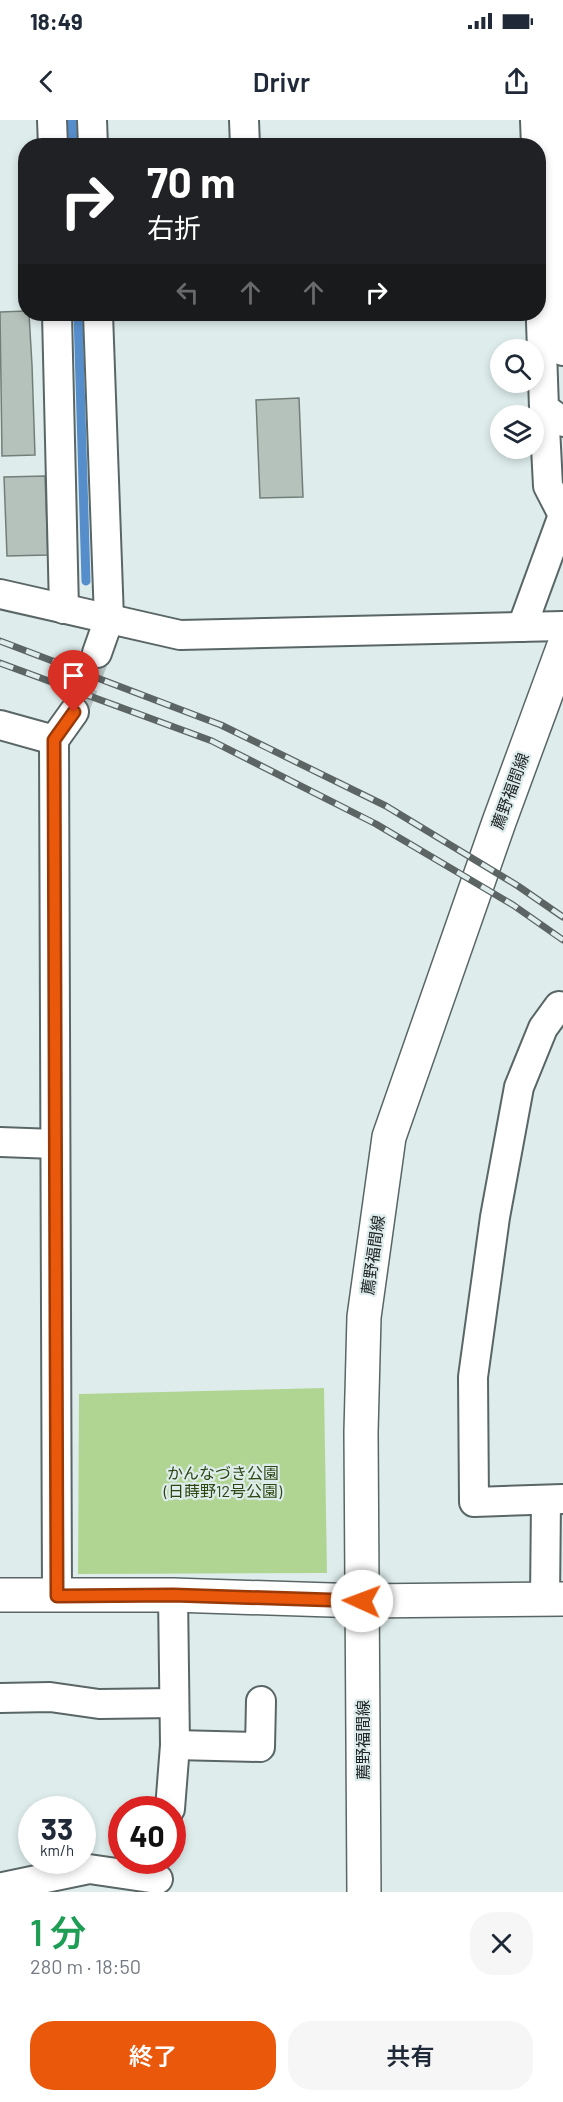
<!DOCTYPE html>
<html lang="ja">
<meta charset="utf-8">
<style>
:root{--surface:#fff;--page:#f6f6f7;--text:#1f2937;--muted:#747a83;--accent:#ea580c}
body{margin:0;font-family:Barlow,"Noto Sans JP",sans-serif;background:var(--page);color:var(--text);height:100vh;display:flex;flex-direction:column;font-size:22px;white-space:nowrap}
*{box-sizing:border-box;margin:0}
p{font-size:20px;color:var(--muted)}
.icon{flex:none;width:33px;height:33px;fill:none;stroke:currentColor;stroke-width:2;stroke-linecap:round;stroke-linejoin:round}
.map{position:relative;height:1772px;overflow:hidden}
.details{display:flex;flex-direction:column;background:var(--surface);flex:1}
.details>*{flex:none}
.top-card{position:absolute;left:18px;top:18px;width:528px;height:183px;border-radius:24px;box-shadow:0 3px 9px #0003;background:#202124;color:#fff;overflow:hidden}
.fabs{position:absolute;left:490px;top:219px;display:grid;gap:12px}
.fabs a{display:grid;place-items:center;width:54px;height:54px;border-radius:50%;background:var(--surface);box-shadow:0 3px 9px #0003;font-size:30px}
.speed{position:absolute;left:18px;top:1676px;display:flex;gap:12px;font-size:30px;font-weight:700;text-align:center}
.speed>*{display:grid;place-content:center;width:78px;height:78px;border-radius:50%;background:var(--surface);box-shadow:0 3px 9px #0003;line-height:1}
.speed small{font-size:15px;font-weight:400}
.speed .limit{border:9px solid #d22;background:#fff;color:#111}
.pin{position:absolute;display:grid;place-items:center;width:51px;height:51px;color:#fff;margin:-62px -26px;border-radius:50% 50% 50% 0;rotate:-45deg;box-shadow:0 0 6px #0007}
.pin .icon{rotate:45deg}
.me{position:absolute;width:66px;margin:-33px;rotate:272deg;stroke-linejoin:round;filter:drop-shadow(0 0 4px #0008)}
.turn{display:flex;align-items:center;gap:21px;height:126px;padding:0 30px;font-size:27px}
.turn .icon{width:78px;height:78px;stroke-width:2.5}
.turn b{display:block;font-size:42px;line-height:51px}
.lanes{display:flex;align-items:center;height:57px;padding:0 30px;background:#0003;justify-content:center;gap:30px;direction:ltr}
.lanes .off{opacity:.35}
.round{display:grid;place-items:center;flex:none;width:63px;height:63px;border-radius:24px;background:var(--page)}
.headline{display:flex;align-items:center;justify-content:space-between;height:102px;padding:0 30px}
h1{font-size:36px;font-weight:600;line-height:45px;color:#1e9e55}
.action{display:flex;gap:12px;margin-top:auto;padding:12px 30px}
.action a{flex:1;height:69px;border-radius:24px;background:var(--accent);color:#fff;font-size:24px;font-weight:600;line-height:69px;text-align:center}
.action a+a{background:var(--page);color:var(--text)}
.status{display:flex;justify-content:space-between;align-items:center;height:42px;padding:0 30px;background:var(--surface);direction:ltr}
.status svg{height:16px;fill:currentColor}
header{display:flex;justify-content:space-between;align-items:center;height:78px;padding:0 30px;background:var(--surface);font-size:27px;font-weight:600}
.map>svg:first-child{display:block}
</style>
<div class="status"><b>18:49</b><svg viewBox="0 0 49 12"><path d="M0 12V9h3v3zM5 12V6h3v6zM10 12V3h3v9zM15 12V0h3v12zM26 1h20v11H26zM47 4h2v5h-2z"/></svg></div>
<header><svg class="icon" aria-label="back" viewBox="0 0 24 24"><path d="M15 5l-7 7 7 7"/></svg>Drivr<svg class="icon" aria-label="share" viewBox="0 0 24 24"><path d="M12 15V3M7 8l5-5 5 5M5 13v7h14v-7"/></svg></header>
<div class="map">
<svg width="563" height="1772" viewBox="0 0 563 1772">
<rect width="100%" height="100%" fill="#deedec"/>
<polygon fill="#b0d593" points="324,1268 327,1453 78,1454 79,1274"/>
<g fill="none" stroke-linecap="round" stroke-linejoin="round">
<g stroke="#568ecb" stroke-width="9">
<polyline points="72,0 73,26"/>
<polyline points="78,194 86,461"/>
</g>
</g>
<g fill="#b5c1bb" stroke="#737e78" stroke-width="1.5">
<polygon points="26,191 26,194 29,194 32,245 35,335 2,336 0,192"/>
<polygon points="299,278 303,377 260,378 256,280"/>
<polygon points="45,356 48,435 7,436 4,357"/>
</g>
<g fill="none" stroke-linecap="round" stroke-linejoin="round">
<polyline stroke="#b8c5c4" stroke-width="28" stroke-dasharray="28 14" stroke-linecap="butt" points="74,592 97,533"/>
<defs>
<g id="street">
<polyline points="52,0 53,26"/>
<polyline points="92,0 93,26"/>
<polyline points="244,0 245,26"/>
<polyline points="535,0 536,26"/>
<polyline points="556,0 563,231"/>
<polyline points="538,116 544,288 563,302"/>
<polyline points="57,194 64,489"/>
<polyline points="544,288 548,366 563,395"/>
<polyline points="0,474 180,515 563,506"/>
<polyline points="522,507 563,395"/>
<polyline points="97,533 109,499 98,194"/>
<polyline points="0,605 54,620"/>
<polyline points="563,889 559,886 543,908 519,967 495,1097 473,1257 474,1382 563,1379"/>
<polyline points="0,1022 55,1024"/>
<polyline points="57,1475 54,620 74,592"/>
<polyline points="545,1480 546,1380"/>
<polyline points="0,1578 50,1577 99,1584 174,1583"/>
<polyline points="175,1625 260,1627 261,1581"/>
<polyline points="170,1689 175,1625 173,1475"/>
<polyline points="3,1767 89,1749 158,1759"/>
</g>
<g id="secondary">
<polyline points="0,1475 173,1475 362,1481 563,1479"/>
<polyline points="364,1772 361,1312 364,1197 389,1017 499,702 563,528"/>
</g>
</defs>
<use href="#street" stroke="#596665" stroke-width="32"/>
<use href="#secondary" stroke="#596665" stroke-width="36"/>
<use href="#street" stroke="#fff" stroke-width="28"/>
<use href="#secondary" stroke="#fff" stroke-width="33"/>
<defs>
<g id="rail">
<polyline points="0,521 221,605 386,686 518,766 563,797"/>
<polyline points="0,543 212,621 376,704 513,785 563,820"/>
</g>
</defs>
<use href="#rail" stroke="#5c6564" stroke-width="7"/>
<use href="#rail" stroke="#deedec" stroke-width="4.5" stroke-dasharray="14" stroke-linecap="butt"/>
</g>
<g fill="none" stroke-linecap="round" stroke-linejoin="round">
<defs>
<polyline id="route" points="74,592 54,620 57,1476 173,1475 362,1481"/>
</defs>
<use href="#route" stroke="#983908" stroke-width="15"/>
<use href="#route" stroke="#ea580c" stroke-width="10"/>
</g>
<g text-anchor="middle" stroke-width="4.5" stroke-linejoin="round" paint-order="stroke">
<g font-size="16" fill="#212726" stroke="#deedec">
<text transform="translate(510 671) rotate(-70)" y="6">薦野福間線</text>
<text transform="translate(373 1135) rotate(-82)" y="6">薦野福間線</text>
<text transform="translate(363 1620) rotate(-90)" y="6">薦野福間線</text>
</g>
<g font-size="16" fill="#2d4712" stroke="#deedec">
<text x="223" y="1359">かんなづき公園<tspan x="223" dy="18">(日蒔野12号公園)</tspan></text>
</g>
</g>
</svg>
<div class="fabs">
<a><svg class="icon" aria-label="search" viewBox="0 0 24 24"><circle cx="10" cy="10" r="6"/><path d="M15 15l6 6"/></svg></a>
<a><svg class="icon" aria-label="layers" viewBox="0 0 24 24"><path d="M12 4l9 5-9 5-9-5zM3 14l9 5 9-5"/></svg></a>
</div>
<div class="speed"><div>33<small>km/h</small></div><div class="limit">40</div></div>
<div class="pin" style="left:74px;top:592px;background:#d93025"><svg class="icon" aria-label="arrive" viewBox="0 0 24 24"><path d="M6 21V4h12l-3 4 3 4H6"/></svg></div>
<svg class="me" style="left:362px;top:1481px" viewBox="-20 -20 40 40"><circle r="19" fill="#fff"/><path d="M0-13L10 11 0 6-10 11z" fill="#ea580c"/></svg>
<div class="top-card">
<div class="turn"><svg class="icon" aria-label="right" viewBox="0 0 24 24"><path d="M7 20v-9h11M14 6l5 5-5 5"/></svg><div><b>70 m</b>右折</div></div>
<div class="lanes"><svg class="icon off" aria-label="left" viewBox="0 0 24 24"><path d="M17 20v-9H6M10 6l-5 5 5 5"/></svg><svg class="icon off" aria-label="ahead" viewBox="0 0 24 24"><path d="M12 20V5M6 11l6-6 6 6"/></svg><svg class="icon off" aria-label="ahead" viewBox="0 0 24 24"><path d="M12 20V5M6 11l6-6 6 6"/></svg><svg class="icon" aria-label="right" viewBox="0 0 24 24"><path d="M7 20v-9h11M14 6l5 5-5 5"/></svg></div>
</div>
</div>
<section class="details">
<div class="headline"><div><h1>1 分</h1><p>280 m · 18:50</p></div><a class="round"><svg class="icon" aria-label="close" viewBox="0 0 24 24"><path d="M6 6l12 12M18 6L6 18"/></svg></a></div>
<div class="action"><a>終了</a><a>共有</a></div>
</section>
